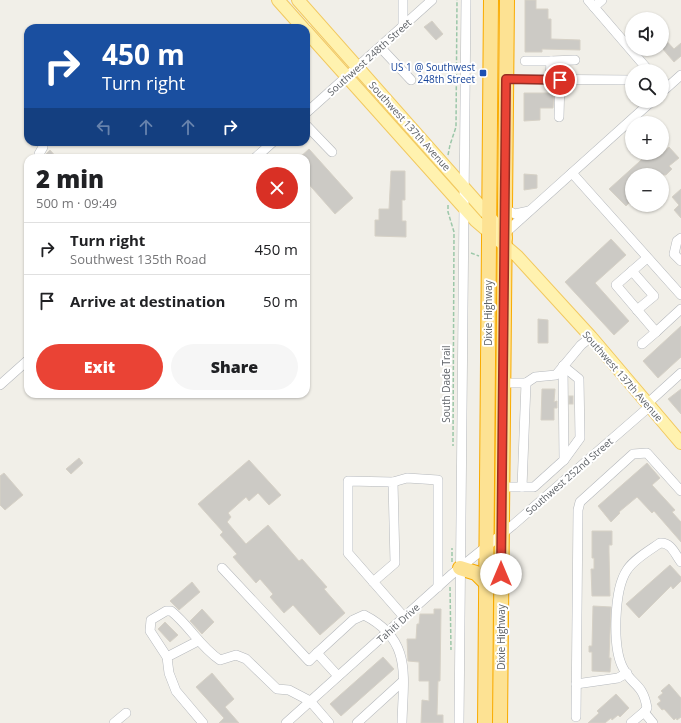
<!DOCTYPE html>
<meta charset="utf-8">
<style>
:root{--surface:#fff;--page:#f6f6f6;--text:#202124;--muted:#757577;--line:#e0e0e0;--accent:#ea4335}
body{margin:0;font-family:"Open Sans",sans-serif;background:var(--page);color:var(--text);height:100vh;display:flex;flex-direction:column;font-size:15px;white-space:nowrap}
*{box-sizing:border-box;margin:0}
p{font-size:13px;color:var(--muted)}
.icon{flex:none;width:22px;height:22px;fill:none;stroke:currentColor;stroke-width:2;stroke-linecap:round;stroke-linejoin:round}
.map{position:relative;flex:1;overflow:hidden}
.side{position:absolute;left:24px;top:154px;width:286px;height:244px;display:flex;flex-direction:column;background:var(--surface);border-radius:12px;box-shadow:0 1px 3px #0004}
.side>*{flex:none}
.top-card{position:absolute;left:24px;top:24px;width:286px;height:122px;border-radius:12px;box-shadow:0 1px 3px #0004;background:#1a4fa0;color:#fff;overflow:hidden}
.controls{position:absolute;left:625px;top:12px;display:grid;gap:8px}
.controls a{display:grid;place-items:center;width:44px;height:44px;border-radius:50%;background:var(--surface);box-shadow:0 1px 3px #0004;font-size:20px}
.pin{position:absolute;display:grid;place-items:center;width:34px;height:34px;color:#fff;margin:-17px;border:2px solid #fff;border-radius:50%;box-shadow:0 1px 4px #0007}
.me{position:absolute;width:44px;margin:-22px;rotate:0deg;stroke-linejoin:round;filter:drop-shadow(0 0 3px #0008)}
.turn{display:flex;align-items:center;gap:14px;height:84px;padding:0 12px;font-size:18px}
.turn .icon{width:52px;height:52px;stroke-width:2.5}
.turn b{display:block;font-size:28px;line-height:34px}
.lanes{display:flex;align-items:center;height:38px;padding:0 12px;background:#0003;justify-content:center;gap:20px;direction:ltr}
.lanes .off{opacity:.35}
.round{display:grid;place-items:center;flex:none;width:42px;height:42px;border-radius:21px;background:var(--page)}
.headline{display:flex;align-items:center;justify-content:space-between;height:68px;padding:0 12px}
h1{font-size:24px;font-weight:800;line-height:30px}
.primary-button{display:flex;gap:8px;margin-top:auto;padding:8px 12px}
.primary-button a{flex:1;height:46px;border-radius:24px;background:var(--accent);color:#fff;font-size:16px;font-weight:800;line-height:46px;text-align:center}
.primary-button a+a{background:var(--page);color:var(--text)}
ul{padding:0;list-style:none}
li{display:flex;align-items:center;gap:12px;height:52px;padding:0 12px;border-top:1px solid var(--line)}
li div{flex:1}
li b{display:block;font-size:15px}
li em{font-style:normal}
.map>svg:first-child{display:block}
</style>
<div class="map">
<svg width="681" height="723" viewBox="0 0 681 723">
<rect width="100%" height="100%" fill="#f1efe8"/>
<g fill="#cccac5" stroke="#d6d1c6">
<polygon points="525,0 536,0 536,9 548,9 548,19 551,19 551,39 580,40 580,50 542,49 542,52 525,52"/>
<polygon points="432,21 443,34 436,40 424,27"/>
<polygon points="662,36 674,49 681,43 681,56 674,62 662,48"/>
<polygon points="524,93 554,93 553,108 540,108 540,120 524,121"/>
<polygon points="669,147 679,158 669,166 672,169 666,175 632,175 632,200 626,206 609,189 649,153 655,153 658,157"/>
<polygon points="309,149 353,198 335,214 306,181 306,158 299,158"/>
<polygon points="50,150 57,158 45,158 46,154"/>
<polygon points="391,171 405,171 405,200 402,200 402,221 406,221 406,237 375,236 375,220 379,220 379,209 389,209"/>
<polygon points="524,174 537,175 537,188 524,190"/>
<polygon points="681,189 681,218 674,210 679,205 672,197"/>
<polygon points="611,239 626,255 595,283 629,321 614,335 565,282"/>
<polygon points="538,319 548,320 548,343 538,343"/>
<polygon points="681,326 681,357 658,378 643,361"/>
<polygon points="542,389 555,389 554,402 557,401 557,408 554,408 554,420 541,420"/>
<polygon points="681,389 681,414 668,399"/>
<rect x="569" y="396" width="4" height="8"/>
<polygon points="79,458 83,463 71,474 66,469"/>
<polygon points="249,460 281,495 269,505 258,493 249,501 246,497 228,513 231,517 227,522 246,544 268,525 299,561 302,559 327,587 324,589 345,613 320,635 293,605 284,613 270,597 273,594 260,579 256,583 233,557 237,554 220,535 223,532 198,504"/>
<polygon points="647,463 660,478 652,485 675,510 672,512 681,522 681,542 654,511 652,513 637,497 619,512 620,513 611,522 598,506"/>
<polygon points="4,473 23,495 5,510 0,505 0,476"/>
<polygon points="592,531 612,531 612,545 609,545 609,552 610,596 592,596 591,569 594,569 594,558 592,558"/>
<polygon points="670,565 681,577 681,581 673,589 671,586 639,618 626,604"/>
<polygon points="192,582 200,592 179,610 170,601"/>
<polygon points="593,606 611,607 609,658 611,658 610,672 592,671 592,652 589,652 589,646 592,646"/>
<polygon points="202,609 214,622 202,634 190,621"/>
<polygon points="434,609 441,609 440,681 438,681 437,715 443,715 443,723 421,723 422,700 429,701 429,681 419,681 419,662 408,661 407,639 416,639 417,624 419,624 420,614 434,614"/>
<polygon points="165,622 178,635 170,642 158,629"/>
<polygon points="383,657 394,669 341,716 330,704"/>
<polygon points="212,673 234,699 225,707 239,723 219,723 224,718 196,687"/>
<polygon points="669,684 681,698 681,717 677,720 676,718 674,720 664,709 662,710 657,704 661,701 658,697 663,693 661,691"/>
<polygon points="616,694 629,708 620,717 618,715 612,720 611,718 605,723 588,723 599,713 597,711"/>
</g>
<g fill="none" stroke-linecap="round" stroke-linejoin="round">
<defs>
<g id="minor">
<polyline points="588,0 649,71"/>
<polyline points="594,7 602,0"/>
<polyline points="403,27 403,0"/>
<polyline points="380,47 411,80"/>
<polyline points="525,61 551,61 550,80"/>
<polyline points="551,61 575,60"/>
<polyline points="506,79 632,80"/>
<polyline points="662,92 681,75"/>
<polyline points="306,113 432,0"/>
<polyline points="559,117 560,80"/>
<polyline points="306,125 332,152"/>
<polyline points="39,158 39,154 43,147"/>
<polyline points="255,158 273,142"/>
<polyline points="572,173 681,295"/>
<polyline points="505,209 515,214 529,211"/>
<polyline points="504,234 652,101"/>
<polyline points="681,238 677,241 674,254 681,261"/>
<polyline points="647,258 616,285 656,332 681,309"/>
<polyline points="632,271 654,296 637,310"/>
<polyline points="642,344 656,332"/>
<polyline points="563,366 579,379 580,438 564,460"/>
<polyline points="526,383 535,377 556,375 581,345 591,337"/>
<polyline points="0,385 28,360"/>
<polyline points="648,403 681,373"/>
<polyline points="393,482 407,478 438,480 438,587"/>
<polyline points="502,487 522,487 526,383 503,383"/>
<polyline points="522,487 534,487 564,460 563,366"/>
<polyline points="222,568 309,661 317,653 338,676"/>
<polyline points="373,582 395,563 393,482 348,481 348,553 404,617"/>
<path d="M317 653 353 620 364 615C413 640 403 677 402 723"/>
<polyline points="167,657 198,641"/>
<polyline points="576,684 618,678 627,673"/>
<path d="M644 712 647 708C643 683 632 686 623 668 612 647 614 589 627 570 634 559 650 550 660 543 671 542 675 554 681 562"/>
<polyline points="576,717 578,510 580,502 633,454 647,453 681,491"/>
<polyline points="114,723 126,713"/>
<path d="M203 723 176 691 169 673 167 657 150 631 151 620 166 611H171C189 625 200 647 220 660L236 655 246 659 277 689 289 690 310 701 329 723"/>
<polyline points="286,723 451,575 513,525 650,406"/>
<polyline points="357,723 402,682"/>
<polyline points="459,723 466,0"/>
<polyline points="631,723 644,712 653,723"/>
</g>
<g id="major">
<polyline points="278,0 303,28"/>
<polyline points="298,0 489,216 506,238"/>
<polyline points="306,31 476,221 517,256 591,337 681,443"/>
</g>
<g id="highway">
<polyline points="460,568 476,573 486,583"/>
<polyline points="485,723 491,0"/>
<polyline points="500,723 507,0"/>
</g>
</defs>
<use href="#minor" stroke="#b5b8bc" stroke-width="10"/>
<use href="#major" stroke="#f2c960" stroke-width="14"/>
<use href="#highway" stroke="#f9ab00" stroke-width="16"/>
<g stroke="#9cc7a9" stroke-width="1.5" stroke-dasharray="4 2" stroke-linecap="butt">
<polyline points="448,155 450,145 456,127 457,0"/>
<polyline points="448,205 448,212 454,232 453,446"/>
<polyline points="471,253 479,256"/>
<polyline points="452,562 452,548"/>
<polyline points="450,587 451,650"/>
</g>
<use href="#minor" stroke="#fff" stroke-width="9"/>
<use href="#major" stroke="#fff2af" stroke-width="12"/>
<use href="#highway" stroke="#fde293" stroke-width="14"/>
</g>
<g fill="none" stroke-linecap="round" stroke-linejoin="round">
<defs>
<polyline id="route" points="501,574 506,79 560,80"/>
</defs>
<use href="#route" stroke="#982c22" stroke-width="10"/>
<use href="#route" stroke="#ea4335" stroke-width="7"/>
</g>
<rect fill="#1a4fb4" stroke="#fff" stroke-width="1.5" x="479" y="69" width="8" height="8" rx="2"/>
<g text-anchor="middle" stroke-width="4" stroke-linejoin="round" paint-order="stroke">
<g font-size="10" fill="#5f6368" stroke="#fff">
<text transform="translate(369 57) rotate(-42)" y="4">Southwest 248th Street</text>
<text transform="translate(410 126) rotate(48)" y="4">Southwest 137th Avenue</text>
<text transform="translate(488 313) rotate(-90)" y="4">Dixie Highway</text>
<text transform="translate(623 376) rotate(49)" y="4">Southwest 137th Avenue</text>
<text transform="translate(446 384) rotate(-90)" y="4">South Dade Trail</text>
<text transform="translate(569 476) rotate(-41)" y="4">Southwest 252nd Street</text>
<text transform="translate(398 623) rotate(-42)" y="4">Tahiti Drive</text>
<text transform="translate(501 637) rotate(-90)" y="4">Dixie Highway</text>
</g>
<g font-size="10" fill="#164399" stroke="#fff" text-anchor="end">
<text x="475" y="71">US 1 @ Southwest<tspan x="475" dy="12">248th Street</tspan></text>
</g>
</g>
</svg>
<div class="controls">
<a><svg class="icon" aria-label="sound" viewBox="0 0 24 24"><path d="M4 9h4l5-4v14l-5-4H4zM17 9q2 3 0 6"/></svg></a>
<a><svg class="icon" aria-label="search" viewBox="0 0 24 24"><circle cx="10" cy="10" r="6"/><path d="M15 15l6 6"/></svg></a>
<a>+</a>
<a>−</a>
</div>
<div class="pin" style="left:560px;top:80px;background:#d93025"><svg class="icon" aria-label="arrive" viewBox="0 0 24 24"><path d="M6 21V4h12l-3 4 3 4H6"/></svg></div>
<svg class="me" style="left:501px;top:574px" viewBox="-20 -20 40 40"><circle r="19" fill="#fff"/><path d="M0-13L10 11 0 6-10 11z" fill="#ea4335"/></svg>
<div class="top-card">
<div class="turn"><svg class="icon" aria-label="right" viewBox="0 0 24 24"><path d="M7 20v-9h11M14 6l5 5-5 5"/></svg><div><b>450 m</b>Turn right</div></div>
<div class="lanes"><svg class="icon off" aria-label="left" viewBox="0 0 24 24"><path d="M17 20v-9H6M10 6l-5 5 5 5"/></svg><svg class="icon off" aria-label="ahead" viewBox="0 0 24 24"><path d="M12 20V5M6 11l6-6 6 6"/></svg><svg class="icon off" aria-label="ahead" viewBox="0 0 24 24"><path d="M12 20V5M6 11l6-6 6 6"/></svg><svg class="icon" aria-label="right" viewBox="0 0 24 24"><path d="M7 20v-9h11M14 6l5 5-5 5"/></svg></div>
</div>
<section class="side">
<div class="headline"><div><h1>2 min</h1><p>500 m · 09:49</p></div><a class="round" style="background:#d93025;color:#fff"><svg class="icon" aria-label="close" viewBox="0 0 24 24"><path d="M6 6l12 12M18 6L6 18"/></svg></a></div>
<ul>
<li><svg class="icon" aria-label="right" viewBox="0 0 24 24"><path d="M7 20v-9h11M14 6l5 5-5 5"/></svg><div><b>Turn right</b><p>Southwest 135th Road</p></div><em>450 m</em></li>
<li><svg class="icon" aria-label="arrive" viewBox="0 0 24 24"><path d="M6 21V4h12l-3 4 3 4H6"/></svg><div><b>Arrive at destination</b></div><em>50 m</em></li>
</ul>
<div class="primary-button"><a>Exit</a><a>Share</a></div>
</section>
</div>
